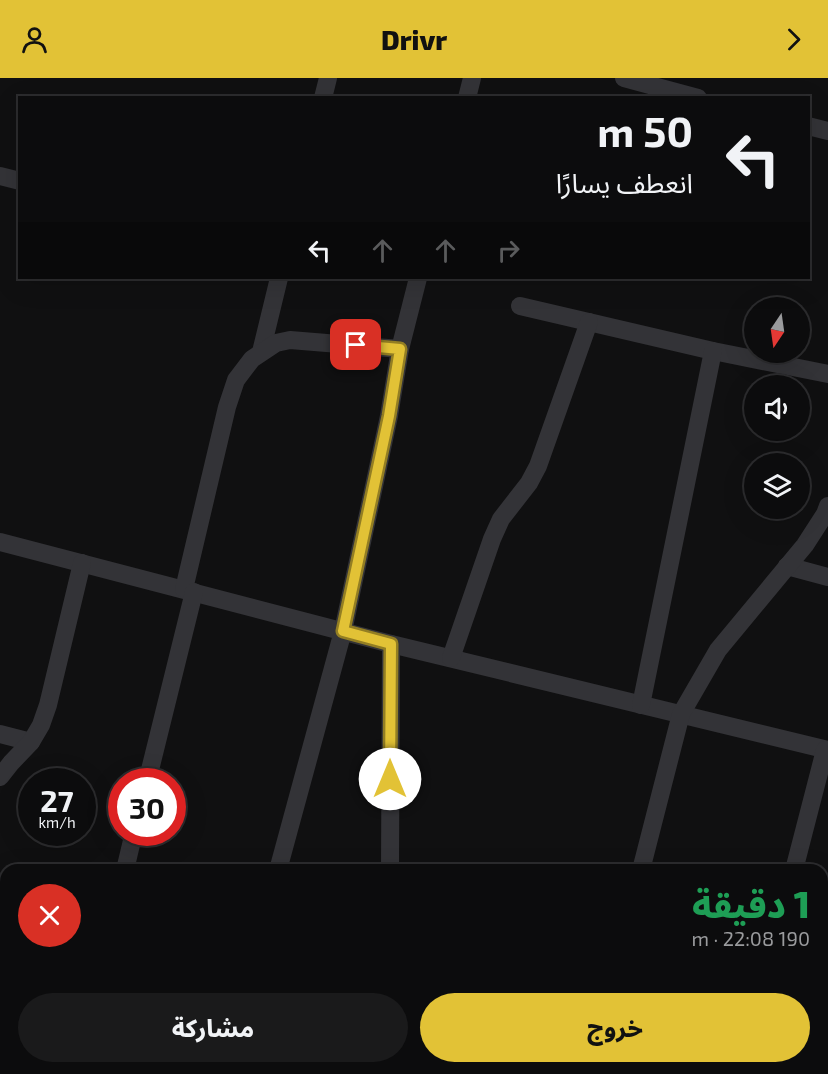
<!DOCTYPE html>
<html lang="ar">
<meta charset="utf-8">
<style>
:root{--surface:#0c0c0d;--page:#1a1a1b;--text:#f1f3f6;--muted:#9a9b9d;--line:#2c2c2e;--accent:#e2c236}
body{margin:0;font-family:"Exo 2","Noto Sans Arabic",sans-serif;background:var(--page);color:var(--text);direction:rtl;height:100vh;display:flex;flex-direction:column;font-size:22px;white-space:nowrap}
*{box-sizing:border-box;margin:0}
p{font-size:20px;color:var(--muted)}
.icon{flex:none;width:33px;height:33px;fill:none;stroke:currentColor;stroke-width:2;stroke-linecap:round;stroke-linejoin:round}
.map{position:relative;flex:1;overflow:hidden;direction:ltr}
.details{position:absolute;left:0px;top:786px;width:828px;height:210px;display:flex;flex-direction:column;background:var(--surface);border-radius:18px 18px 0 0;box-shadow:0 6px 24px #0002,0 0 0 2px var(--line);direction:rtl}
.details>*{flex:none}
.guide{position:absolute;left:18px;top:18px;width:792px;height:183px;border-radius:0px;box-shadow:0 6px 24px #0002,0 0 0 2px var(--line);direction:rtl;background:#0c0c0d;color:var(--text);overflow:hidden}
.needle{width:39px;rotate:193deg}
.buttons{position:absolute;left:744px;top:219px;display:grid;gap:12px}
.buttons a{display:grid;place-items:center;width:66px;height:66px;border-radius:50%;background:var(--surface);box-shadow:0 6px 24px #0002,0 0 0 2px var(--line);font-size:30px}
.speed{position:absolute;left:18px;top:690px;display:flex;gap:12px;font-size:30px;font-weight:700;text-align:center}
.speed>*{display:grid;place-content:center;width:78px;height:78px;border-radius:50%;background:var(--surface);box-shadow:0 6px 24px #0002,0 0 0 2px var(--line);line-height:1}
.speed small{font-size:15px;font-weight:400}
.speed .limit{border:9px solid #d22;background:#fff;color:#111}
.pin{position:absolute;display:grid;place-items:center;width:51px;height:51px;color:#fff;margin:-26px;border-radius:12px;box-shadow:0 3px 9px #0006}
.me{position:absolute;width:66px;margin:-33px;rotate:0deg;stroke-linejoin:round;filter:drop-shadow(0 0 4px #0008)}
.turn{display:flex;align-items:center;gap:21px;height:126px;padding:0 18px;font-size:27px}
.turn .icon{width:78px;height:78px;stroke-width:2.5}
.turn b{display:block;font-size:42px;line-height:51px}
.lanes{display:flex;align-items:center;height:57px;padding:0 18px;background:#0003;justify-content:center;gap:30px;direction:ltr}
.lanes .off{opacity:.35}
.round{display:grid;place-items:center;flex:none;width:63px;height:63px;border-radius:32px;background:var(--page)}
.headline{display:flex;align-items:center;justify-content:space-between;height:102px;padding:0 18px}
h1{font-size:36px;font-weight:800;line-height:45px;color:#1e9e55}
.primary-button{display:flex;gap:12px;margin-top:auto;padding:12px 18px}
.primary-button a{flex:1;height:69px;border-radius:36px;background:var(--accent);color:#111;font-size:24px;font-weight:800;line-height:69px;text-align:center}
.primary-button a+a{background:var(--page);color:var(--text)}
header{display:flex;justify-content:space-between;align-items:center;height:78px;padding:0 18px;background:var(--accent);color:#111;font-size:27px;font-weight:800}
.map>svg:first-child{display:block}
</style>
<header><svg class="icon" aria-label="forward" viewBox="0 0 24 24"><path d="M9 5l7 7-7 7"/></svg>Drivr<svg class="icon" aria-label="person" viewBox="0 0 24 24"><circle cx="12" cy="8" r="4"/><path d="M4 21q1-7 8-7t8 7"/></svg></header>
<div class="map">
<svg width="828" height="996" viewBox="0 0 828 996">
<rect width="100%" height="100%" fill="#101011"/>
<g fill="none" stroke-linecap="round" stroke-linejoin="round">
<g stroke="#333337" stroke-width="18">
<polyline points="624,0 698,20"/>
<polyline points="323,20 328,0"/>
<polyline points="467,20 472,0"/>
<polyline points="808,48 828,53"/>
<polyline points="0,98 20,103"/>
<polyline points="520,228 713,273 828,296"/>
<polyline points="261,274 279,200"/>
<polyline points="0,464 391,566 828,672"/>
<polyline points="787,488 828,499"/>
<polyline points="184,511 227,329 236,302 252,281 276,265 290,262 400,271"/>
<polyline points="451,580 492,461 501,441 529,405 538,388 589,244"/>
<polyline points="641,627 713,273"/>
<polyline points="0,656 31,664"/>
<polyline points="0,699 11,685 31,664 41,647 48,627 82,485"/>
<polyline points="147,704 194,514"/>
<polyline points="125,792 134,754"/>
<polyline points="278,792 343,553 389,338 400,271 418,200"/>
<polyline points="390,792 391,566"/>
<polyline points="641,792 681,636 718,572 805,467 825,436 828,428"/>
<polyline points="794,792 825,672"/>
<polyline points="0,866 6,866"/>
<polyline points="0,965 6,968"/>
<polyline points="57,990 71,996"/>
<polyline points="596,990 598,996"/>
<polyline points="221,996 223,990"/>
<polyline points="384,996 386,990"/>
<polyline points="741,996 742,990"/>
</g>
</g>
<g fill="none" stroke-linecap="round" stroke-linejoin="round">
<defs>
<polyline id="route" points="356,267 400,271 389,338 343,553 391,566 390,701"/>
</defs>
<use href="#route" stroke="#937e23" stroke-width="15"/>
<use href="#route" stroke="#e2c236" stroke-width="10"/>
</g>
</svg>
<div class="buttons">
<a><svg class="needle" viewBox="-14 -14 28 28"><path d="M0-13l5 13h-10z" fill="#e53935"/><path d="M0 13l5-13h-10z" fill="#9a9b9d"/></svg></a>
<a><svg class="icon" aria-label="sound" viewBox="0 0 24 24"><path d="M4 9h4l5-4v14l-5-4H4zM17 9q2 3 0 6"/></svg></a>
<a><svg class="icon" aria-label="layers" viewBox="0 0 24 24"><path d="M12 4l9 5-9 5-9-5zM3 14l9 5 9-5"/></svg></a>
</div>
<div class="speed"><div>27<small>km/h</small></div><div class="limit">30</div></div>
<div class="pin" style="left:356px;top:267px;background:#d93025"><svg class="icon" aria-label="arrive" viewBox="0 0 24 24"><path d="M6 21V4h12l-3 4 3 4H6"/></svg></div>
<svg class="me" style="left:390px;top:701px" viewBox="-20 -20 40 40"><circle r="19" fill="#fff"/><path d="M0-13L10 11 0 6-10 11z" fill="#e2c236"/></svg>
<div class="guide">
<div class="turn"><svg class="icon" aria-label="left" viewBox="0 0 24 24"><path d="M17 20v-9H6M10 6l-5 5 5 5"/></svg><div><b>50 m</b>انعطف يسارًا</div></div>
<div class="lanes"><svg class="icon" aria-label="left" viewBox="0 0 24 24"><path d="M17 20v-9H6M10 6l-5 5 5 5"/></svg><svg class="icon off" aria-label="ahead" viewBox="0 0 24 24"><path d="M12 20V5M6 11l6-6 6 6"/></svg><svg class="icon off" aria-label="ahead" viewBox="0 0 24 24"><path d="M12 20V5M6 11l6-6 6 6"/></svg><svg class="icon off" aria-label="right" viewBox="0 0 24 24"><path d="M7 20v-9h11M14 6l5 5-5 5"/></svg></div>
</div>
<section class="details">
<div class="headline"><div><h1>1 دقيقة</h1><p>190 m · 22:08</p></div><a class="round" style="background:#d93025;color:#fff"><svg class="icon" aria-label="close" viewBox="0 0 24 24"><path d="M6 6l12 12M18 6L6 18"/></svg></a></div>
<div class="primary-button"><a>خروج</a><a>مشاركة</a></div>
</section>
</div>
